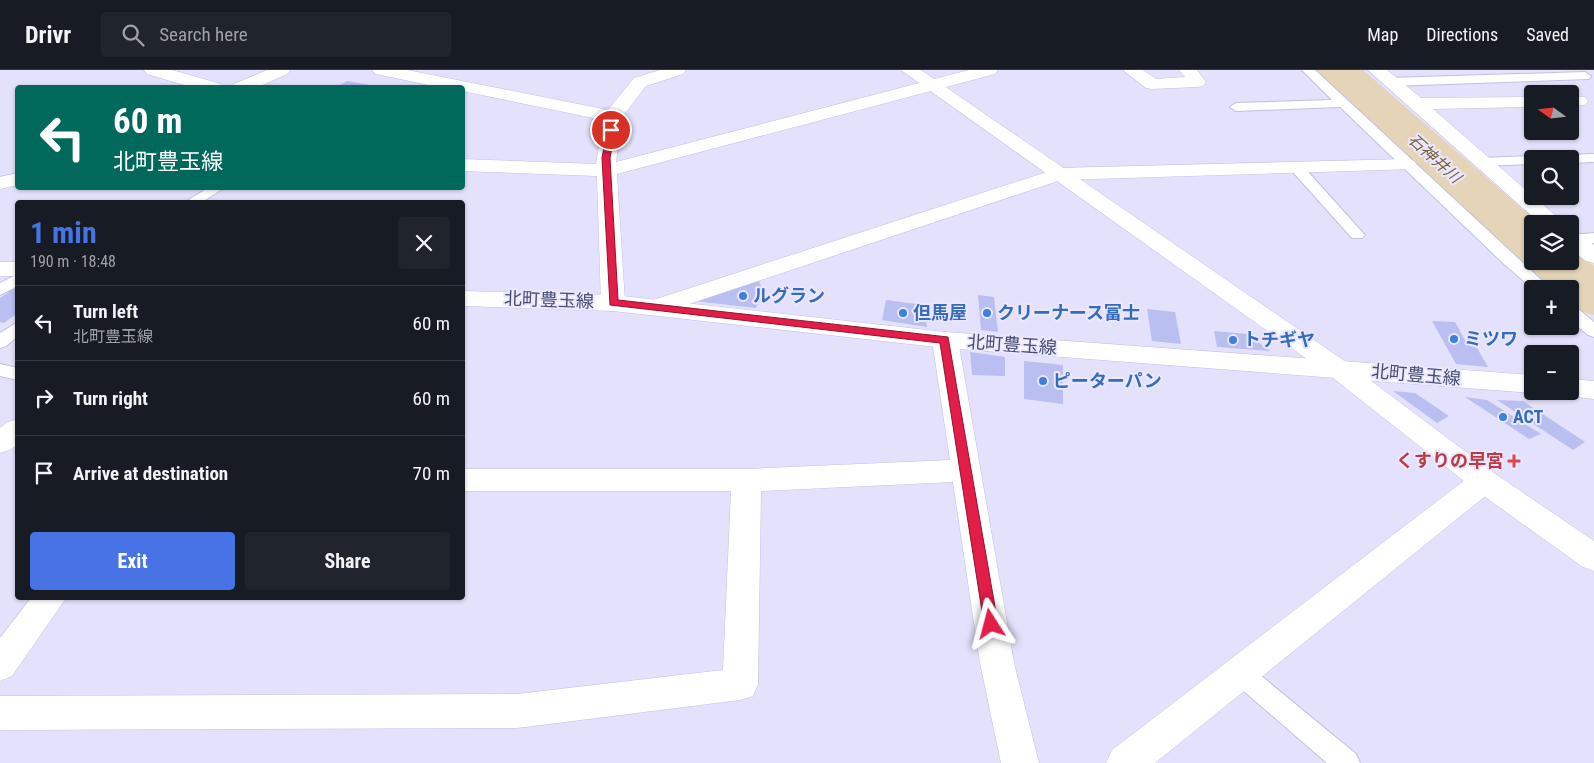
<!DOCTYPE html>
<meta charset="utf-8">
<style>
:root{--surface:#171b24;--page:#20242c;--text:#f1f3f6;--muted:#9ea1a6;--line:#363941;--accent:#4773e5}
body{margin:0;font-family:"Roboto Condensed","Noto Sans JP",sans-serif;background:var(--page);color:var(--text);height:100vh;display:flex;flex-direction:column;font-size:19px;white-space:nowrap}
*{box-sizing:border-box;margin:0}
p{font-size:16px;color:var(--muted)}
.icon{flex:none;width:28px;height:28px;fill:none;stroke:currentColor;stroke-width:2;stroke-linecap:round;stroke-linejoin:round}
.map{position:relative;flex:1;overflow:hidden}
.sheet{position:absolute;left:15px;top:130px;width:450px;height:400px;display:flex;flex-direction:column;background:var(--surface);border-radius:5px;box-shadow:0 1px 4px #0004}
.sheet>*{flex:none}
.top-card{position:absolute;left:15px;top:15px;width:450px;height:105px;border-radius:5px;box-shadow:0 1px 4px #0004;background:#00695c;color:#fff;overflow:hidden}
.needle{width:32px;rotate:285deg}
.buttons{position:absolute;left:1524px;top:15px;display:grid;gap:10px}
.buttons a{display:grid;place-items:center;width:55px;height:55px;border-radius:5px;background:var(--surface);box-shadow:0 1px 4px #0004;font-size:25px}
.pin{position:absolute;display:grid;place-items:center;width:42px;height:42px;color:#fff;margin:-21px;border:2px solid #fff;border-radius:50%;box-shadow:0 1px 5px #0007}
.me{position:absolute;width:55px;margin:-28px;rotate:351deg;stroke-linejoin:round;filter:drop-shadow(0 0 4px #0008)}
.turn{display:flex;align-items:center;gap:18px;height:105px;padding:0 15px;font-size:22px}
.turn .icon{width:65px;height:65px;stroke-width:2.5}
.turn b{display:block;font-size:35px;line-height:42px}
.round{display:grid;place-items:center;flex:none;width:52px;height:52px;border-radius:5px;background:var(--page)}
.headline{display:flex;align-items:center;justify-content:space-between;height:85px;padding:0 15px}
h1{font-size:30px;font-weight:700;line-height:38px;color:var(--accent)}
.button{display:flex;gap:10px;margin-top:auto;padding:10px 15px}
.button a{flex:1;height:58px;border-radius:5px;background:var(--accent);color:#fff;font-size:20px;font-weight:700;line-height:58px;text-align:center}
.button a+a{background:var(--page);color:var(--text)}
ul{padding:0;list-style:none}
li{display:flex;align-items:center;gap:15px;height:75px;padding:0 15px;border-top:1px solid var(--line)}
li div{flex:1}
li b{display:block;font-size:19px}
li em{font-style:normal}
header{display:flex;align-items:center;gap:30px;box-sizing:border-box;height:70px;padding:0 25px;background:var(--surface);border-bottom:1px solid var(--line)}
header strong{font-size:24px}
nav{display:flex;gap:28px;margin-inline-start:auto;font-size:18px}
.search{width:350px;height:45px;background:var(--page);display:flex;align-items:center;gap:12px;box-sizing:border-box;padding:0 18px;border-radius:5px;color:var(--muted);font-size:19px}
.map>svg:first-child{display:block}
</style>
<header>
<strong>Drivr</strong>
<div class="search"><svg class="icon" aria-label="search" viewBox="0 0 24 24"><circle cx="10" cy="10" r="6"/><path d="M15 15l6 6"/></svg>Search here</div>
<nav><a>Map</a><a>Directions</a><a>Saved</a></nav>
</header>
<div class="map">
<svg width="1594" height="693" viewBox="0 0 1594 693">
<rect width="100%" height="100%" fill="#e4e1fc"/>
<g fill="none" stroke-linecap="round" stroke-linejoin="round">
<polygon fill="#e5d4b7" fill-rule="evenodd" points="1315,0 1363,0 1540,154 1532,154 1532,191 1570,191 1570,178 1594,196 1594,245 1572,239 1570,237 1570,219 1549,219 1531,203 1523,191 1512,188 1475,156 1322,9"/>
</g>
<g fill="#b9bff1">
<polygon points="347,11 369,15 366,18 335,18"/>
<polygon points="759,210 761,216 766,217 756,238 694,231"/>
<polygon points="15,218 18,219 18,243 4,253 0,252 0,228"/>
<polygon points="978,225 994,227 998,262 981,260"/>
<polygon points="886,230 924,235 927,257 882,250"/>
<polygon points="1147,239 1175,242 1181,274 1152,271"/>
<polygon points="1432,251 1455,252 1466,272 1474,273 1488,297 1456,294"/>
<polygon points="1214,261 1247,264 1270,281 1217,277"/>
<polygon points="970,282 1005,287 1005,306 972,305"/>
<polygon points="1024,291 1063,295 1063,334 1024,329"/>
<polygon points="1393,321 1415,323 1449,346 1437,353"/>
<polygon points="1465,327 1487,330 1541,364 1529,369"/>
<polygon points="1497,330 1523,331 1585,372 1573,380"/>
</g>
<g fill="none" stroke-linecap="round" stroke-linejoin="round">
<defs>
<g id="service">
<polygon points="1302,0 1315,0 1551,219 1533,219 1504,194 1340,37 1236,41 1230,37 1236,33 1332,30"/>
<polygon points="1585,2 1591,6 1589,9 1390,16 1384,12 1390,8"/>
<polygon points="1594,84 1594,92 1570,93 1570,89 1559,89 1566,85"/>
<polygon points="1532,86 1538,89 1532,89 1532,94 1482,96 1475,92 1482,88"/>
<polygon points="1297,94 1302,95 1362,162 1365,165 1362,168 1352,168 1292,101 1290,98 1292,95"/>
<polygon points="208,118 224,118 202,132 185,132"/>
<polygon points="1594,163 1594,173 1570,173 1570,165"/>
<polygon points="18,204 18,216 0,225 0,213"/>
<polygon points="1570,236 1576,237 1594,252 1594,267 1588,265 1570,250"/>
<polygon points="18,252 18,266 6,276 0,278 0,263"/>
<polygon points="0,294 18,298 18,310 0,306"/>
<polygon points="1240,592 1248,595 1356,684 1360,693 1327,693 1232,611 1228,603 1232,595"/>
</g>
<g id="minor">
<polygon points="144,0 172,0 221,14 224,18 194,18 147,4"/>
<polygon points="267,0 290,0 287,4 256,18 231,18 234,14"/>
<polygon points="372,0 407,0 608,40 634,8 660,0 686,0 683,4 646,16 622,47 616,92 969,0 998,0 995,4 617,104 625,233 622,238 613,241 604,238 601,233 597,106 462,101 462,89 596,94 603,50 462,21 462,18 443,18 381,5 375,4"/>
<polygon points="1123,0 1143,0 1156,9 1185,7 1179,0 1197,0 1206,12 1203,16 1197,17 1152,19 1146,18"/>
<polygon points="1368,0 1387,0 1421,28 1532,27 1532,37 1433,39 1565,154 1541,154"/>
<polygon points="1570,26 1585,27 1588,31 1585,35 1570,36"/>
<polygon points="1407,89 1414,91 1417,95 1414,99 1061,110 656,245 647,242 644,237 647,232 1059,98"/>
<polygon points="18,103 18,115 0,119 0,107"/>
<polygon points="1570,161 1578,163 1594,175 1594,193 1586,191 1570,179"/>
<polygon points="945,262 954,264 958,270 1014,593 1039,693 1001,693 980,593 953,412 761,421 758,614 753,626 740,630 517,658 0,660 0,626 517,624 723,600 731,421 462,421 462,399 746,399 950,390 932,270 936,264"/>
<polygon points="18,349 18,374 10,380 0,383 0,358 8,352"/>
<polygon points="1484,400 1494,403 1499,411 1494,419 1155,693 1106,693 1112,680 1474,403"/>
<polygon points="31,528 66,528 12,606 0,611 0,568"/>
</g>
<polygon id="tertiary" points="901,0 921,0 1346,292 1494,403 1594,471 1594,501 1583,497 1474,419 1328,304"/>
<g id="secondary">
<rect x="0" y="192" width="18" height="14"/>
<polygon points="462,221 613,225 945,262 1532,305 1532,321 1539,321 1532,323 945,278 613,241 462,236"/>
<polygon points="1570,309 1594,311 1594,329 1561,325 1559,321 1570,321"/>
</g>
</defs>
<use href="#service" stroke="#c1c1e2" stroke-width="2"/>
<use href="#minor" stroke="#c1c1e2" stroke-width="1"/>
<use href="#tertiary" stroke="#c1c1e2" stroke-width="1"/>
<use href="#secondary" stroke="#bebfe7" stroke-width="1"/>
<use href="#service" fill="#fff" fill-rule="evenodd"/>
<use href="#minor" fill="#fff" fill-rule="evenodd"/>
<use href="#tertiary" fill="#fff" fill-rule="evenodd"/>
<use href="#secondary" fill="#fff" fill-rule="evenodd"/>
</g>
<polygon fill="#e11d48" stroke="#92132f" points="611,58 615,60 610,88 618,230 948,267 998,554 996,559 991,560 986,559 984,554 940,273 610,235 602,88 607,60"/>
<g fill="#3f7fe0" stroke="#eae7ff" stroke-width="2">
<circle cx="743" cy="226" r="5"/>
<circle cx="903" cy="243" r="5"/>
<circle cx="987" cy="243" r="5"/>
<circle cx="1454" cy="269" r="5"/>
<circle cx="1233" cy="270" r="5"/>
<circle cx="1043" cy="311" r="5"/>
<circle cx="1503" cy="347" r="5"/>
</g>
<path fill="#e0444e" stroke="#eae7ff" stroke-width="2" d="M1511.5 383.5h5v5h5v5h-5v5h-5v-5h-5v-5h5z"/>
<g text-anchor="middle" stroke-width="4" stroke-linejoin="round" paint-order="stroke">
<g font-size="16" font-style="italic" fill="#78643d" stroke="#eae7ff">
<text transform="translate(1435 88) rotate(42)" y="6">石神井川</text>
</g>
<g font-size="18" font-weight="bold" fill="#366cbe" stroke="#eae7ff" text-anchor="start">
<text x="753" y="232">ルグラン</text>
<text x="913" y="249">但馬屋</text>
<text x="997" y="249">クリーナース富士</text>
<text x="1464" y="275">ミツワ</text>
<text x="1243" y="276">トチギヤ</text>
<text x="1053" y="317">ピーターパン</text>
<text x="1513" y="353">ACT</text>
</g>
<g font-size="18" fill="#494f73" stroke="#eae7ff">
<text transform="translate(549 230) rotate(2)" y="6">北町豊玉線</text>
<text transform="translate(1012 275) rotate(4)" y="6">北町豊玉線</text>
<text transform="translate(1416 305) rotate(5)" y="6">北町豊玉線</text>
</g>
<g font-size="18" font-weight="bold" fill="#be3a42" stroke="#eae7ff" text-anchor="end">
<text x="1504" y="397">くすりの早宮</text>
</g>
</g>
</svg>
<div class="buttons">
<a><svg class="needle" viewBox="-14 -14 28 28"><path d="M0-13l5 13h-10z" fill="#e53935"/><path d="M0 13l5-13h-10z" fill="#9ea1a6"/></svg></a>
<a><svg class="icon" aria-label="search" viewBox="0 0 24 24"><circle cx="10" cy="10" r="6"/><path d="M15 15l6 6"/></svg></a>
<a><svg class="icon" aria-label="layers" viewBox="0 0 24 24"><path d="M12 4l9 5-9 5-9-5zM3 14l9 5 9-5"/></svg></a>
<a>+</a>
<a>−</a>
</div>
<div class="pin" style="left:611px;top:60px;background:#d93025"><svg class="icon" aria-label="arrive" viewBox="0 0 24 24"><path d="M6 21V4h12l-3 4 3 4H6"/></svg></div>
<svg class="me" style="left:991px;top:554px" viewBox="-20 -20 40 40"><path d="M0-17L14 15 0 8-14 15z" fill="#e11d48" stroke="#fff" stroke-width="4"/></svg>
<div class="top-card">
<div class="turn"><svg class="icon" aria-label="left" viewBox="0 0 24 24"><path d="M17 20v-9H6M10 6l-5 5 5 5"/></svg><div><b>60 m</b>北町豊玉線</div></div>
</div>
<section class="sheet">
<div class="headline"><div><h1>1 min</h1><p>190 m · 18:48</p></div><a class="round"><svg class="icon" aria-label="close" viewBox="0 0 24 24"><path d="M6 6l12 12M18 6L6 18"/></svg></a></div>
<ul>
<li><svg class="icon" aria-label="left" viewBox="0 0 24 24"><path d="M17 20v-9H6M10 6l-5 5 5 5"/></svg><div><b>Turn left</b><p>北町豊玉線</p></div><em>60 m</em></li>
<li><svg class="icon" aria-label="right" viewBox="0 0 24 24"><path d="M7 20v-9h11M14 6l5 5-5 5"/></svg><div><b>Turn right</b></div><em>60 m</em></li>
<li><svg class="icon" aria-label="arrive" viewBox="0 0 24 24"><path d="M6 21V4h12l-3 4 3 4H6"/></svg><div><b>Arrive at destination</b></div><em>70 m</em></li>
</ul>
<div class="button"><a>Exit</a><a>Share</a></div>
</section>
</div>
